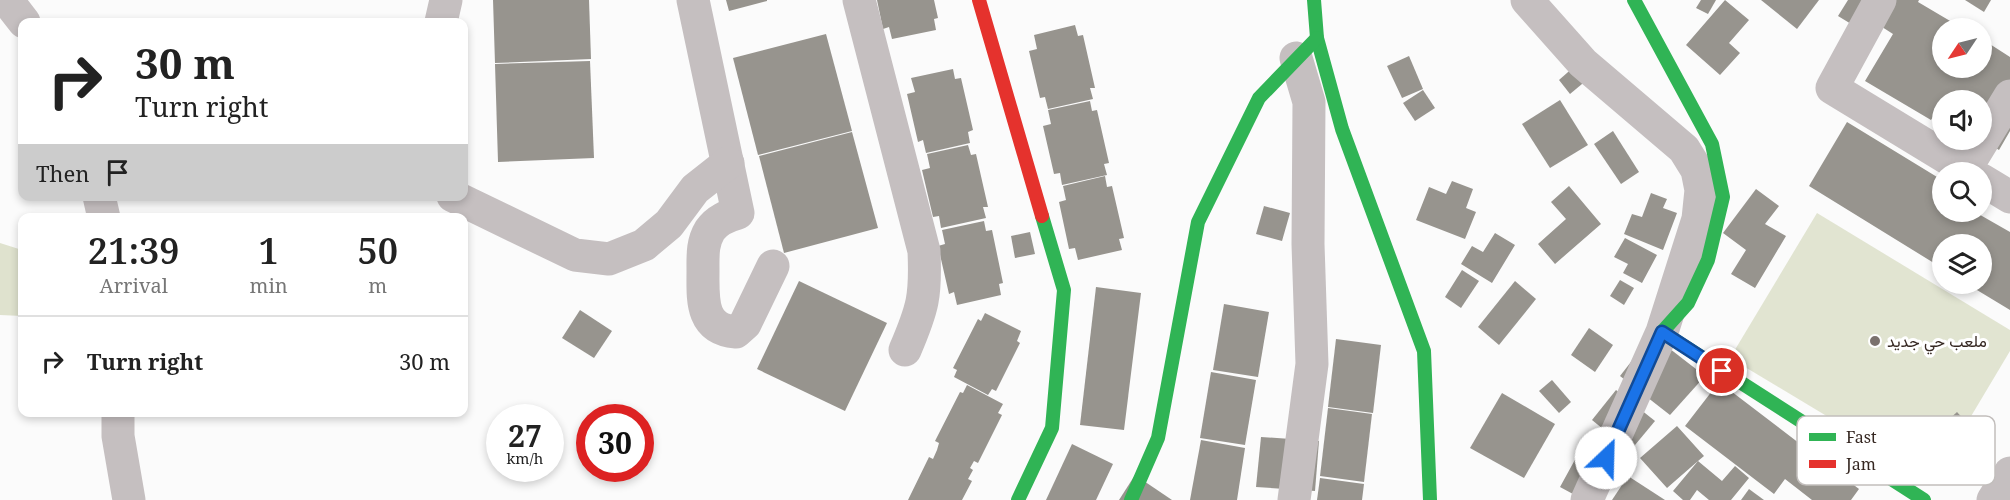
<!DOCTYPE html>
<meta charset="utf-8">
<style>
:root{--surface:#fff;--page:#f2f2f2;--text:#222;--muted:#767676;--line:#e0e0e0}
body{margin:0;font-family:"Noto Serif",Vazirmatn,serif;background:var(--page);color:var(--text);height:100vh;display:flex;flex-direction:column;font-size:22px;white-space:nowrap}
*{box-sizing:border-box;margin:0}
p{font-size:20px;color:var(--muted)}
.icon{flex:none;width:33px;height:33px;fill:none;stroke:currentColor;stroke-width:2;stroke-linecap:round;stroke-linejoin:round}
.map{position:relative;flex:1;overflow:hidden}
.drawer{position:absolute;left:18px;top:213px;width:450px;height:204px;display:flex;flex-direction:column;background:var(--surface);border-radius:12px;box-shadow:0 3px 9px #0003}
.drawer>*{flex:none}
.guide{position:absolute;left:18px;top:18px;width:450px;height:183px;border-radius:12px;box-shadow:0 3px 9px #0003;background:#fff;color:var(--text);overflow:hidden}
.needle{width:39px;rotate:235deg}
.fabs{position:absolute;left:1932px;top:18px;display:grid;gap:12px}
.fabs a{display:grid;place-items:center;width:60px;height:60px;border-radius:50%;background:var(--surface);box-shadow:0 3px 9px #0003;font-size:30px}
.speed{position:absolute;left:486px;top:404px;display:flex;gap:12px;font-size:30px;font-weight:700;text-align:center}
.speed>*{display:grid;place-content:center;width:78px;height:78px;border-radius:50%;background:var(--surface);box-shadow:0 3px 9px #0003;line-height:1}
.speed small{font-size:15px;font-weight:400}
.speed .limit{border:9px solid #d22;background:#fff;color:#111}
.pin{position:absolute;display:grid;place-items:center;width:51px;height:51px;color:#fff;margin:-26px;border:3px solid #fff;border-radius:50%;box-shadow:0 2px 6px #0007}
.me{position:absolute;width:66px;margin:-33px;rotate:24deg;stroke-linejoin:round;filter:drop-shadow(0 0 4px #0008)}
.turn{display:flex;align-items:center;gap:21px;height:126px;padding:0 18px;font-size:27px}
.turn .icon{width:78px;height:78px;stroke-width:2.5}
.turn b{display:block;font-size:42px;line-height:51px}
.then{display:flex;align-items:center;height:57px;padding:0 18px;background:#0003;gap:12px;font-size:22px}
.eta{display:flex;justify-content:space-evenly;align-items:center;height:102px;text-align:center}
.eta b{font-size:36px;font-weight:600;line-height:42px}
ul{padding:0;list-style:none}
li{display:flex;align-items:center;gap:18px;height:90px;padding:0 18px;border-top:2px solid var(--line)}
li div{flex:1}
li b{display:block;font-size:22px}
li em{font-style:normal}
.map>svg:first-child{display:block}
</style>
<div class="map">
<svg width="2010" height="500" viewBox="0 0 2010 500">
<rect width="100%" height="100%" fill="#fbfbfb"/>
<polygon fill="#e1e4d1" points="1817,213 2010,330 2010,351 1933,480 1730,358"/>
<polygon fill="#dfe2ce" points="0,243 22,250 22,316 0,315"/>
<g fill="#97948e">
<polygon points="493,0 589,0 591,59 495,63"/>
<polygon points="726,0 767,0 767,1 729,11"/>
<polygon points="877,0 934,0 938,18 934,19 936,30 892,39 889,27 883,29"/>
<polygon points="1701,0 1716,0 1708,14 1696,8"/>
<polygon points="1725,0 1749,20 1729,43 1740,53 1720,75 1686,45"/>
<polygon points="1761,0 1819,0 1797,29"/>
<polygon points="1848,0 1919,0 1918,2 1962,28 1942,28 1942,68 1982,68 1982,39 2010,57 2010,131 1999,150 1982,139 1982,100 1942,100 1942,116 1936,112 1931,120 1865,81 1893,34 1868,18 1861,30 1838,16"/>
<polygon points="1965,0 1991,0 1984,12"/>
<polygon points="1075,25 1078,36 1083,35 1095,88 1090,88 1093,99 1048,109 1045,97 1040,98 1029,51 1037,49 1034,35"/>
<polygon points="826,34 852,131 758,155 733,58"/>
<polygon points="1409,56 1423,89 1402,98 1387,66"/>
<polygon points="590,61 594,158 498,162 495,64"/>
<polygon points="1576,65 1588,79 1570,94 1559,80"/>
<polygon points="953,69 955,79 961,78 973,130 968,132 970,143 926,153 923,140 918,142 907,94 915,92 911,78"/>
<polygon points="1423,90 1435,108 1415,121 1403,103"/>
<polygon points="1560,100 1588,145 1550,168 1522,124"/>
<polygon points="1090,101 1092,111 1097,110 1109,163 1104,164 1107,175 1062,185 1060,173 1054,174 1043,126 1051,124 1048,110"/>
<polygon points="1847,122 1942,180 1942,212 1975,212 2010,232 2010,310 1967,284 1982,284 1982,244 1942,244 1942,268 1809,186"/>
<polygon points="1613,131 1639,172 1621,184 1594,144"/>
<polygon points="852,132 878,228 784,253 759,156"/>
<polygon points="968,145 971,155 976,154 988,207 983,207 986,218 941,228 939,216 933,217 922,170 930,168 927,154"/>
<polygon points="1105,176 1107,187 1112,186 1124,238 1119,239 1122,250 1078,260 1075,248 1069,249 1059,202 1066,200 1063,186"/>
<polygon points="1452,181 1473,189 1466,208 1476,212 1465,239 1416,220 1429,187 1446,194"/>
<polygon points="1569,186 1601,224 1555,264 1538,244 1566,219 1551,202"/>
<polygon points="1756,189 1779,206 1765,224 1786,236 1755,288 1731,274 1746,250 1723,233"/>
<polygon points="1651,193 1667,199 1663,208 1677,213 1663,250 1624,234 1632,214 1642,217"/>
<polygon points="1264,206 1290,213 1282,241 1256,234"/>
<polygon points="984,221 986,231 992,230 1003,283 999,284 1001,295 957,305 954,292 949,294 938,246 945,244 942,230"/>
<polygon points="1030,232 1035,254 1015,258 1011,236"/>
<polygon points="1495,233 1515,245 1492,283 1461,264 1472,246 1483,252"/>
<polygon points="1625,238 1657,255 1642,283 1623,273 1628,264 1614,257"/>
<polygon points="1462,270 1479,281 1461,308 1445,297"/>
<polygon points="1620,280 1634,288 1624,305 1610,296"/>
<polygon points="799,281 887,323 845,411 757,369"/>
<polygon points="1515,281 1536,299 1499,345 1478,327"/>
<polygon points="1096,287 1141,293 1124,430 1080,425"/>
<polygon points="1224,304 1269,312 1258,377 1213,370"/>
<polygon points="580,310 612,331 594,358 562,338"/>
<polygon points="985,313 1021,331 1017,341 1020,343 996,391 992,389 988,395 954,377 957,370 953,368 978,319 981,321"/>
<polygon points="1589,328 1613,345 1595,372 1571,355"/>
<polygon points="1652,335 1705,376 1670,415 1620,376"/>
<polygon points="1336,339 1381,345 1373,413 1328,407"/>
<polygon points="1211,372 1256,380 1245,445 1200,438"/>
<polygon points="1552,380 1571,402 1559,413 1539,391"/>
<polygon points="1719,382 1859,489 1851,500 1812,500 1785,479 1774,494 1685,426"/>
<polygon points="967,385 1003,404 998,413 1002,415 978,463 974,461 970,468 973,470 968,479 972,481 962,500 908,500 929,457 933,459 937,450 939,443 935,441 960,392 963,393"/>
<polygon points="1616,390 1655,421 1630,451 1592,420"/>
<polygon points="1502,393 1555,424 1524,478 1470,448"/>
<polygon points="1328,408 1372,414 1364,482 1320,476"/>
<polygon points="1957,412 1968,424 1933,456 1922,444"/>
<polygon points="1677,426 1704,456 1698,461 1722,481 1735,466 1749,478 1731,500 1709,500 1697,490 1690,500 1683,500 1673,491 1698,461 1667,488 1640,458"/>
<polygon points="1261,437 1319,441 1315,491 1256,487"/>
<polygon points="1201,440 1245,448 1237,500 1190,500"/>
<polygon points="1072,444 1113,464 1096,500 1046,500"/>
<polygon points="1594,450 1623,466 1603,500 1584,500 1560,487 1577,456 1588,462"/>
<polygon points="1135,475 1172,500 1119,500"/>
<polygon points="1628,476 1665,500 1612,500"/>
<polygon points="1320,478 1364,484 1362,500 1317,500"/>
<polygon points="1749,489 1764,500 1741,500"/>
</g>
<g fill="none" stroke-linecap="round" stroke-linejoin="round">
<g stroke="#c5bfc0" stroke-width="33">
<polyline points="7,0 24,22"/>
<path d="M693 0 738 213C727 216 717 220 710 230 702 243 703 256 703 271 703 299 700 329 736 332L745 324 773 266"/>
<path d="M859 0 924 251C926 296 923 308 905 350"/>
<polyline points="1527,0 1583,63 1684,149 1697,170 1701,190 1698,219 1662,332 1587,500"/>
<polyline points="1880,0 1832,88 1970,172"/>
<polyline points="441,22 446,0"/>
<polyline points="1965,170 2010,96"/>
<polyline points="1982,180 2010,197"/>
<polyline points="99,196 104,218"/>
<polyline points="453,196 575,255 609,259 644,245 669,224 695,189 728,163"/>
<polyline points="118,412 118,436 129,500"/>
<polyline points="1294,500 1312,364 1308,244 1309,102 1296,58"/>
<polyline points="1993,500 2010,473"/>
</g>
<g stroke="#30b455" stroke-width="14">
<polyline points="1314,0 1317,38 1342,129 1424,351 1430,500"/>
<polyline points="1634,0 1712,144 1723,197 1708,260 1688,303 1662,332 1924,500"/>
<polyline points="1018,500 1052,428 1064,290 1042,216"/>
<polyline points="1131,500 1158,438 1198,222 1259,98 1317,38"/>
</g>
<polyline stroke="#e5322d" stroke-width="14" points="979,0 1042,216"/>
</g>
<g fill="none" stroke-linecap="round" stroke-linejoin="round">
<defs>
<polyline id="route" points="1606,458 1662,332 1722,371"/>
</defs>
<use href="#route" stroke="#114b97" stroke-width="15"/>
<use href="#route" stroke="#1a73e8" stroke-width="10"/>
</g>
<circle fill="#7a716d" stroke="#fff" stroke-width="2" cx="1875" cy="341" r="6"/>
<g text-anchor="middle" stroke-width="6" stroke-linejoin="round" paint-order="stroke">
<g font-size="16" fill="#352721" stroke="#fff" text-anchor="start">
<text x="1887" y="347">ملعب حي جديد</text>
</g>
</g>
<rect x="1797" y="416" width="198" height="69" rx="9" fill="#fff" stroke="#c2bebc" stroke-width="1.5"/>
<rect x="1809" y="433" width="27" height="8" fill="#30b455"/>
<rect x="1809" y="460" width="27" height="8" fill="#e5322d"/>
<g font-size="16" fill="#352721">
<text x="1846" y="443">Fast</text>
<text x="1846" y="470">Jam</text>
</g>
</svg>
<div class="fabs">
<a><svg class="needle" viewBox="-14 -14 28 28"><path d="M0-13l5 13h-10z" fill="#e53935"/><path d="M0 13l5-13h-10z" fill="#767676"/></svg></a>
<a><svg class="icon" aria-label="sound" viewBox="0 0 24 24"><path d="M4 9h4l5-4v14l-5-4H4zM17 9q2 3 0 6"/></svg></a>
<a><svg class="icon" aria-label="search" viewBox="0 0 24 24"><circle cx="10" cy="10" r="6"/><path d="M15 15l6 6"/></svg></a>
<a><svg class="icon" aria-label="layers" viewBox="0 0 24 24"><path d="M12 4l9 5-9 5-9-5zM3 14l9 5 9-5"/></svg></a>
</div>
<div class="speed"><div>27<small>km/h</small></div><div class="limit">30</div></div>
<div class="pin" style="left:1722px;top:371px;background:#d93025"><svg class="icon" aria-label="arrive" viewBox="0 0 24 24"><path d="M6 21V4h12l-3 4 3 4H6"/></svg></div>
<svg class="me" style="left:1606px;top:458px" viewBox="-20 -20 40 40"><circle r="19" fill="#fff"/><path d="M0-13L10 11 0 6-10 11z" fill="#1a73e8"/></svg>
<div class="guide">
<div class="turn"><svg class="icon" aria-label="right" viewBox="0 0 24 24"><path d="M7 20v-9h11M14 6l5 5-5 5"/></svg><div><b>30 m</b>Turn right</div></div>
<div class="then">Then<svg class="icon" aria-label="arrive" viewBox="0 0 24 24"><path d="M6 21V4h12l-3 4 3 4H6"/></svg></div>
</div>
<section class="drawer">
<div class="eta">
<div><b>21:39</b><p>Arrival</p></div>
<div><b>1</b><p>min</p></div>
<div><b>50</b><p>m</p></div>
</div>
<ul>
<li><svg class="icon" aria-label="right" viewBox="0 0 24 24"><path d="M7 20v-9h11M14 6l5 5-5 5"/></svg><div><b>Turn right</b></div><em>30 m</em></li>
</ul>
</section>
</div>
